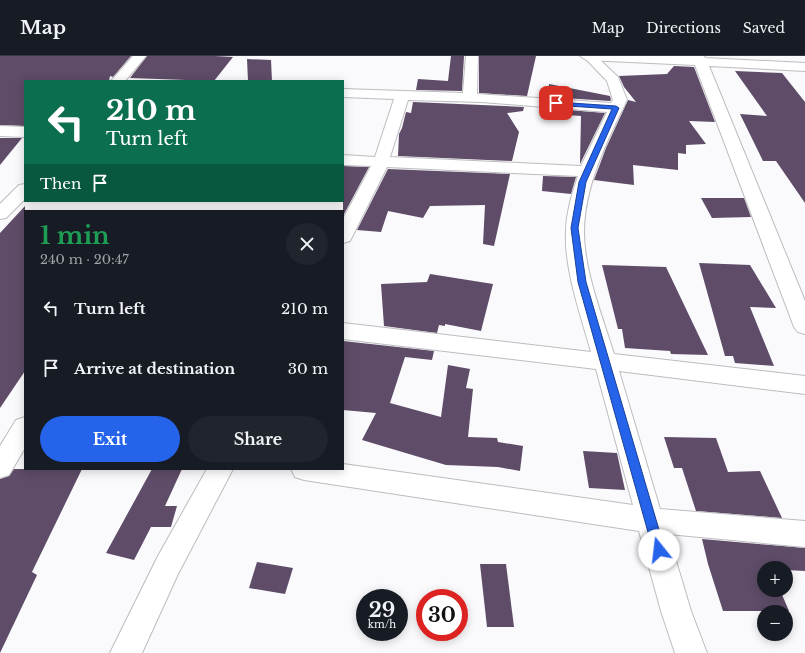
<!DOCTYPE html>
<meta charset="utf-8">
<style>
:root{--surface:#171b24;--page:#20242c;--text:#f1f3f6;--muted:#9ea1a6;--line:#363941;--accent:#2563eb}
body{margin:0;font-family:"Libre Baskerville",serif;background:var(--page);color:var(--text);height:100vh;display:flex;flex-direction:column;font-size:15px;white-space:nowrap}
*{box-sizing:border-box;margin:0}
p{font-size:13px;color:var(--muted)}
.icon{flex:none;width:22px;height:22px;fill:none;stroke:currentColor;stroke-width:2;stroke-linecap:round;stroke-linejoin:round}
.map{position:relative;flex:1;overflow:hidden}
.panel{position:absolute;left:24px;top:154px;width:320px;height:260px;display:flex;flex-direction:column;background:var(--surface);border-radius:0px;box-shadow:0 2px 10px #0003}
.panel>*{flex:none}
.banner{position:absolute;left:24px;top:24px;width:320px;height:122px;border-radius:0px;box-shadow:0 2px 10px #0003;background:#0b6e4f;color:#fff;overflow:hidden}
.controls{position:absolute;left:757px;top:505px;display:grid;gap:8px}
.controls a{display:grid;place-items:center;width:36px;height:36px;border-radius:50%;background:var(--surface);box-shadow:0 2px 10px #0003;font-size:20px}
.speed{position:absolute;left:356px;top:533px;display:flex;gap:8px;font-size:20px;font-weight:700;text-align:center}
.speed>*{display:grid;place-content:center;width:52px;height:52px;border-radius:50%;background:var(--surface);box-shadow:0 2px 10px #0003;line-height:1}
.speed small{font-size:10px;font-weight:400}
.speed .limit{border:6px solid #d22;background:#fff;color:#111}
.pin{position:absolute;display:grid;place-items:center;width:34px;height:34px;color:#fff;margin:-17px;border-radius:8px;box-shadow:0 2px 6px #0006}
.me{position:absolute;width:44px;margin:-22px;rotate:344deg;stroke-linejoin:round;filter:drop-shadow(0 0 3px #0008)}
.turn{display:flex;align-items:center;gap:14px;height:84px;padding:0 16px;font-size:18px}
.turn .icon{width:52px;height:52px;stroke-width:2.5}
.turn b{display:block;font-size:28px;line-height:34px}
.then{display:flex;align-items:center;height:38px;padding:0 16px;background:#0003;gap:8px;font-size:15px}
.round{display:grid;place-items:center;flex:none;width:42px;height:42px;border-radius:21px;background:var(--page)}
.headline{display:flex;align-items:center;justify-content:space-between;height:68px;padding:0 16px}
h1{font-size:24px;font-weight:800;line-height:30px;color:#1e9e55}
.primary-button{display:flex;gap:8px;margin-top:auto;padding:8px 16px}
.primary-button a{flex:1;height:46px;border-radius:24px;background:var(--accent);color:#fff;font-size:16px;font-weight:800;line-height:46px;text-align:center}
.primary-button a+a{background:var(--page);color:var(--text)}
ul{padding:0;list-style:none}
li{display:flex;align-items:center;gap:12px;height:60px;padding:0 16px}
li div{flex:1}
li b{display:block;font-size:15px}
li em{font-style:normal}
header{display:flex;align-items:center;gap:24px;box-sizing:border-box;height:56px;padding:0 20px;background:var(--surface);border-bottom:1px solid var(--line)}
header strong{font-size:19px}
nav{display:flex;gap:22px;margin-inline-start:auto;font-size:14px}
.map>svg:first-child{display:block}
</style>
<header>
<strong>Map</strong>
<nav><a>Map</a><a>Directions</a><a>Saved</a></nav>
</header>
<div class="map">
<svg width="805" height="597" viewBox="0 0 805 597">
<rect width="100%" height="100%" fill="#faf9fc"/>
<g fill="#5e4c68">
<polygon points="0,0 131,0 113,21 110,20 109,25 25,25 25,70 0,69"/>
<polygon points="147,0 215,0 233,1 214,25 130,22"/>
<polygon points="451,0 464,0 462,35 416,34 418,23 448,25"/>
<polygon points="479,0 536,0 527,40 479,37"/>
<polygon points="247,3 271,4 272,25 248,25"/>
<polygon points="674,10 694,11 715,66 689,65 706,88 686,89 686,98 678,97 678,114 633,109 634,129 594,124 606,92 628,44 636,46 624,31 619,20 667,18"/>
<polygon points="735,15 782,17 805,46 805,147 776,105 763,105 740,58 767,60"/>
<polygon points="549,28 610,40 611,44 610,45 548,41"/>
<polygon points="413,46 524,51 523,55 507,57 519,76 512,105 398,100 399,78 402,72 406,56 411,57"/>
<polygon points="568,54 605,57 580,108 581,60 568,59"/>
<polygon points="0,82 22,82 0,109"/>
<polygon points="343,110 369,111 343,160"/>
<polygon points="388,113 510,118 494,190 483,188 485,149 430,150 423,162 388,155 381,176 357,174"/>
<polygon points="543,120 576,121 571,138 542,135"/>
<polygon points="701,142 744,142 751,161 712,162"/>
<polygon points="25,150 25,315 0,352 0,177"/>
<polygon points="699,207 750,209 776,252 750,251 774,310 735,307 733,300 725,300"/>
<polygon points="602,209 666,211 708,299 671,298 670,295 625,292 622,273 618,273"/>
<polygon points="430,218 493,228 481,275 445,268 445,270 439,269 437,277 384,270 381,228 427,226"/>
<polygon points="343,285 434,295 432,304 405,301 390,347 441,361 448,309 470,313 466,332 473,333 468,381 497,382 498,386 523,390 520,415 498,411 446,409 362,384 376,357 343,354"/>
<polygon points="664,381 716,382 728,416 760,415 782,462 696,455 682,412 674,412"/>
<polygon points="583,395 617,397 625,434 589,432"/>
<polygon points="14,413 82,413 32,516 37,519 0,597 0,423 9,420"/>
<polygon points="152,413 182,413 165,450 177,450 171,471 151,471 134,504 106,497"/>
<polygon points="702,483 805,492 805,515 786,514 786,512 764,512 764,534 780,534 789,555 723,555 708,508"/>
<polygon points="257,506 293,512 285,538 249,532"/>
<polygon points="480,508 506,508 514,571 487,571"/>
</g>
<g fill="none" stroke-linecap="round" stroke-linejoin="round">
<defs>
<g id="street">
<polygon points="133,0 146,0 125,25 111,25"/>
<path d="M466 0H478L477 38 611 47 613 44 607 25 583 0H596L618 21 627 44C607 85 584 130 584 177 584 215 603 262 614 298L805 320V338L619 315 660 453 805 465V491L668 478 691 555 707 597H675L661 555 639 475 304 424 295 421 291 413H343V408L633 449 596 313 343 283V267L591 296C581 260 564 213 566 176 566 157 572 138 578 120L387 111 350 185 343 187V163L371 110 343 109V99L375 101 394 43 343 41V33L463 37ZM408 44 482 46 607 56 581 110 390 101Z"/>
<polygon points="0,70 25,71 25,81 0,80"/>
<polygon points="25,128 25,143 6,162 0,163 0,148 19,129"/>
<polygon points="25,361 25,392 9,419 0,422 0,390 16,364"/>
<polygon points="207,413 233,413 178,518 142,597 110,597 158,500"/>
</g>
<polygon id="secondary" points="580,0 704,0 705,2 805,7 805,15 709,10 805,245 805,278 798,276 794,271 695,9 586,4"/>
</defs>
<use href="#street" stroke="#bdbcbf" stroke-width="2"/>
<use href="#secondary" stroke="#bdbcbf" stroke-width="2"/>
<use href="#street" fill="#fff" fill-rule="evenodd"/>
<use href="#secondary" fill="#fff" fill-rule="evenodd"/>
</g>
<polygon fill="#2563eb" stroke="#184099" points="556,46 616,50 619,52 586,126 578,172 586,226 665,494 663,498 659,500 655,498 653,494 578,226 571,172 579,126 612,53 554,49 554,46"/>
</svg>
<div class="controls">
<a>+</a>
<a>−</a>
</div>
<div class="speed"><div>29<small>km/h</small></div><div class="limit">30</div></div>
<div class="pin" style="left:556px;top:47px;background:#d93025"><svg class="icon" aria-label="arrive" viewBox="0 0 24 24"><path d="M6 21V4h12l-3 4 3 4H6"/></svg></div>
<svg class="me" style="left:659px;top:494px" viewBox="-20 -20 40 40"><circle r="19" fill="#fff"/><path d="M0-13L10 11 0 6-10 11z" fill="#2563eb"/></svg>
<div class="banner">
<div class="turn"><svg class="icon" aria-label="left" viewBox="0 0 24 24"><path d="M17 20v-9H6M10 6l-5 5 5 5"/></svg><div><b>210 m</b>Turn left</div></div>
<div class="then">Then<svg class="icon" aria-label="arrive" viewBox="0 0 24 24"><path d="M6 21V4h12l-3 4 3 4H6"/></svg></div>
</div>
<section class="panel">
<div class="headline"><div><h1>1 min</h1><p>240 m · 20:47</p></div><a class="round"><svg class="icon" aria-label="close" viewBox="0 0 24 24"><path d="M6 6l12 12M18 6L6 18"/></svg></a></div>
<ul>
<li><svg class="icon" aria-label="left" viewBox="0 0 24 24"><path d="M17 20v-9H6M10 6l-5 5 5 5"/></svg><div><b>Turn left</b></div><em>210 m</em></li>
<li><svg class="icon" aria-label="arrive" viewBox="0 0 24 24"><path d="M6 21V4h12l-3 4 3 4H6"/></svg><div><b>Arrive at destination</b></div><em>30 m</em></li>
</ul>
<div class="primary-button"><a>Exit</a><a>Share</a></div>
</section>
</div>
